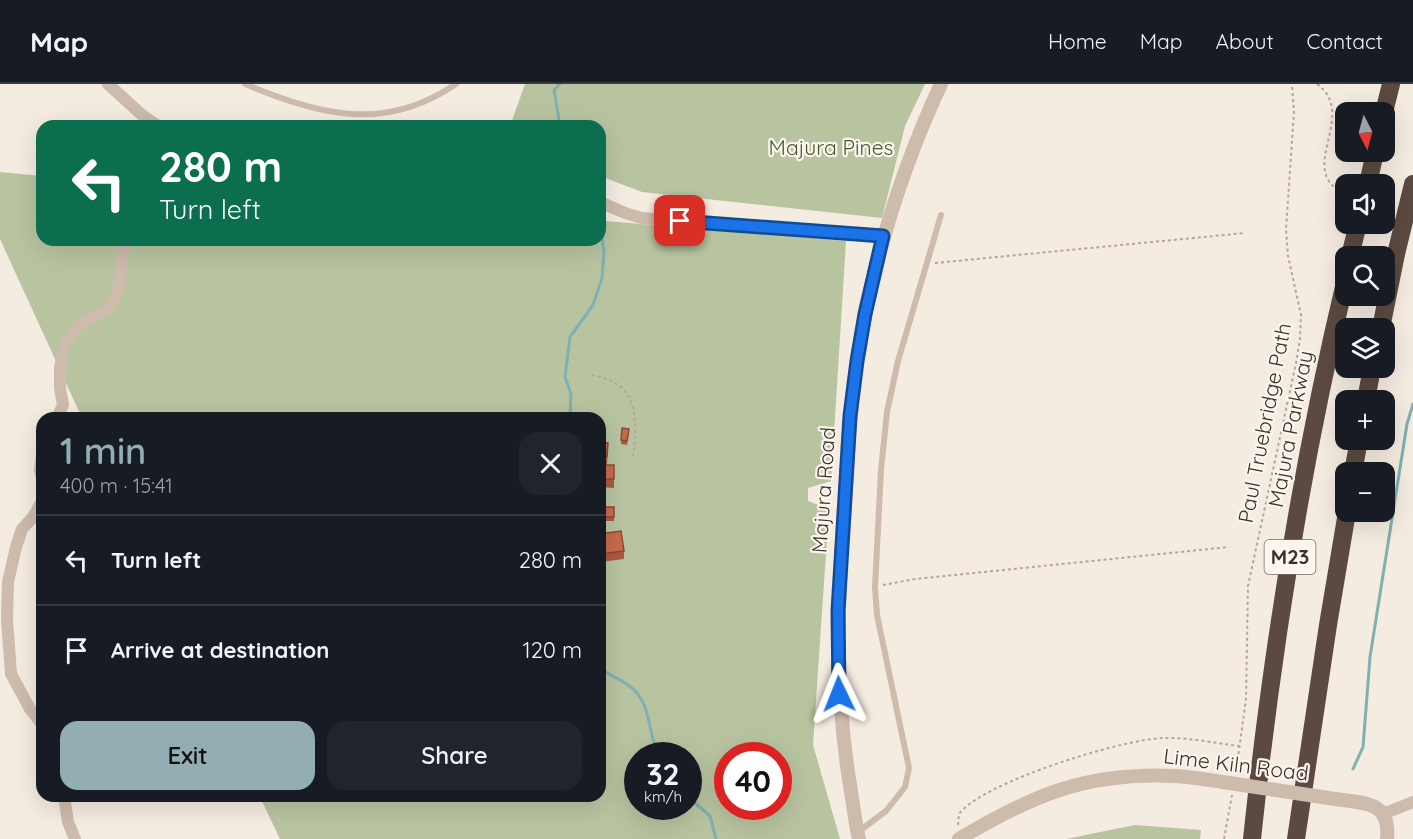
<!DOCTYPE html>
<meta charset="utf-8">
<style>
:root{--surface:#171b24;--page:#20242c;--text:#f1f3f6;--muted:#9ea1a6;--line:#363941;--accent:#92aeb2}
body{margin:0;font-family:Quicksand,sans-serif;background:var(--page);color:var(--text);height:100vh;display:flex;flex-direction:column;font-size:22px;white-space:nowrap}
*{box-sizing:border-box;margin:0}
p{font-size:20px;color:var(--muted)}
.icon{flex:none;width:33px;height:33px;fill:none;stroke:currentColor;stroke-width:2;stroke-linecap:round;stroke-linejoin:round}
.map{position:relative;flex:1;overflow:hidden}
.side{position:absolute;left:36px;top:328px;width:570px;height:390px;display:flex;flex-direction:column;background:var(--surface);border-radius:18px;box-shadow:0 6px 24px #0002}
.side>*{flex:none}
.guide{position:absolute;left:36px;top:36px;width:570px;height:126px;border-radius:18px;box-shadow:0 6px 24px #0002;background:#0b6e4f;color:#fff;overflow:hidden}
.needle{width:39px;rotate:174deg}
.controls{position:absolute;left:1335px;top:18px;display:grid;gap:12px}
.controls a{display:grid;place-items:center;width:60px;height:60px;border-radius:12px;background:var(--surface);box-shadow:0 6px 24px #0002;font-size:30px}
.speed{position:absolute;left:624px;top:658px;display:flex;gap:12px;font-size:30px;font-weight:700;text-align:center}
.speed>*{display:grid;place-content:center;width:78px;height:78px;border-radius:50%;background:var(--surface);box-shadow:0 6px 24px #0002;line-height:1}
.speed small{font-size:15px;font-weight:400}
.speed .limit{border:9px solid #d22;background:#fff;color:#111}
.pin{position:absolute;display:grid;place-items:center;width:51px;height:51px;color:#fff;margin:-26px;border-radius:12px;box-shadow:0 3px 9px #0006}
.me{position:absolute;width:66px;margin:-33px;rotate:358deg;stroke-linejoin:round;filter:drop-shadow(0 0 4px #0008)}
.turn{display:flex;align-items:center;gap:21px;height:126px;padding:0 24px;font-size:27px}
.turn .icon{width:78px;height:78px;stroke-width:2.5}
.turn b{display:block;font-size:42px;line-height:51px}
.round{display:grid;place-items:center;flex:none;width:63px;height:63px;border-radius:18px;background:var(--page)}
.overview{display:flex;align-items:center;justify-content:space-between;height:102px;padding:0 24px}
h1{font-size:36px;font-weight:600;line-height:45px;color:var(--accent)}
.button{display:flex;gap:12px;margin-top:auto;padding:12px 24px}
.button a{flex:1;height:69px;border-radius:18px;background:var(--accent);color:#111;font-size:24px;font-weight:600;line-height:69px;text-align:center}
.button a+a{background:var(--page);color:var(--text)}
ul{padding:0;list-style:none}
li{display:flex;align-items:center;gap:18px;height:90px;padding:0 24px;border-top:2px solid var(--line)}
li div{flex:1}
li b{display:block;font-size:22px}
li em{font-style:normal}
header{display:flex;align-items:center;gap:36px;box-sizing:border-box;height:84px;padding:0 30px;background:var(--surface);border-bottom:2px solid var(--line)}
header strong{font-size:28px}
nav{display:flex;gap:33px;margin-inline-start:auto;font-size:21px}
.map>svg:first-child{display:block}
</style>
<header>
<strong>Map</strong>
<nav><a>Home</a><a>Map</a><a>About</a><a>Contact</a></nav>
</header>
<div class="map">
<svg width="1413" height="755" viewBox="0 0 1413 755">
<rect width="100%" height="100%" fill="#f4ebe1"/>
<g fill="#b8c4a0" fill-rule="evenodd">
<polygon points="525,0 925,0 905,42 882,134 642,108 600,92 600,42 510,42"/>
<path d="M0 88 42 92V156H600V134L606 137 846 157 831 397 808 404V417L829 425 813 661 840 755H280L260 713 600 712V334H82L0 155ZM638 672H688V723H638ZM728 672H778V723H728Z"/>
<polygon points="1135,741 1201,746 1200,755 1066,755"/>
</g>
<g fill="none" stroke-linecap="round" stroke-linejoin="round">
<g stroke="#7fb0b2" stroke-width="3">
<polyline points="560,0 554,6 560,42"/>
<polyline points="570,334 571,310 565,293 570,253 593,221 602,194 604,167 600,142"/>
<path d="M600 582 604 587C613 593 629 599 636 608 651 624 649 653 659 672"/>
<polyline points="1353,685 1363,663 1370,573 1407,340 1413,320"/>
<polyline points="688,713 710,732 716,755"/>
</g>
<g stroke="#b9a596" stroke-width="2" stroke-dasharray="3 3" stroke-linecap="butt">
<path d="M1317 0C1360 31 1293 88 1346 110"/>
<polyline points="1384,120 1393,122"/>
<polyline points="935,179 1245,149"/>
<path d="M592 291C600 293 609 295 615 299 640 313 636 349 633 373"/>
<polyline points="883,501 915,495 1229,463"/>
<polyline points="1236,688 1246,615 1248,502 1296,279 1300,255 1301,231 1288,172 1286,145 1294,28 1292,0"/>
<path d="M958 741 959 730C983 698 1120 656 1162 654 1187 653 1214 659 1239 662"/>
<polyline points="1224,755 1232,711"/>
</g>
<g stroke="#cdbbac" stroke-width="6">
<path d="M245 0C320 31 384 49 456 0"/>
<polyline points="858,748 886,727 905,703 909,684 877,531 875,503 881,386 887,328 898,277 941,131"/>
</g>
<g stroke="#cdbbac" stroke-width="12">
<polyline points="108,0 142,31 158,42"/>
<polyline points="600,118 625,129 642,134 883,152"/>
<polyline points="57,334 63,321 60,304 60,284 65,259 80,241 109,224 118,207 125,156"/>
<polyline points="42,371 40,386 42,394"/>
<polyline points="42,417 33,433 22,445 16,463 8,498 7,535 11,590 30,625 42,640"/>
<polyline points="64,712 68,738 75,755"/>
<polyline points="1383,730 1413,718"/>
</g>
<g stroke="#cdbbac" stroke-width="14">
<path d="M1335 715C1364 719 1391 717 1387 755"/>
<path d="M859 755C855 738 853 719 850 701 835 611 837 521 844 430 848 379 849 327 857 277 872 180 900 88 941 0"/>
<path d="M959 755C1032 711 1087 688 1174 692 1192 693 1211 696 1229 699"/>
</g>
<g stroke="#5c4a42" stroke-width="18">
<polyline points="1384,28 1391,0"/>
<polyline points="1368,100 1375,68"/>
<polyline points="1350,172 1358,140"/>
<polyline points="1381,244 1396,170"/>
<polyline points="1366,316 1372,284"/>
<polyline points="1353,388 1359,356"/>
<path d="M1252 755C1272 566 1302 378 1346 194"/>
<polyline points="1296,755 1328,541 1347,428"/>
</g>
<polyline stroke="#cdbbac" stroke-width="14" points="1229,699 1335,715"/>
<polyline stroke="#5c4a42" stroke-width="18" points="1396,170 1413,100"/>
</g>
<g fill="#ac5a40">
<polygon points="629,349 627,361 621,360 621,356"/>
<polygon points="600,358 608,368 607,380 603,380 603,381 614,381 614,404 600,403"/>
<rect x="604" y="423" width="10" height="14"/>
<polygon points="600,450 624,467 624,475 601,478 600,471"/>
</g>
<g fill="#c8694b" stroke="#8c4a34" stroke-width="1.5">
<polygon points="622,344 629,345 627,357 621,356"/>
<polygon points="600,358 608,359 607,372 603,371 602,378 600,378"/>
<rect x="600" y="381" width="14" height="14"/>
<rect x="604" y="423" width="10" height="10"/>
<polygon points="621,447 624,467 601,470 600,450"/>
</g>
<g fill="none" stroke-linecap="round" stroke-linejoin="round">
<defs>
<polyline id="route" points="680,137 883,152 865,230 857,277 850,332 838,527 839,610"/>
</defs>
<use href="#route" stroke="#114b97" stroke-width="15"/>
<use href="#route" stroke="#1a73e8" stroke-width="10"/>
</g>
<g text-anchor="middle" stroke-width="4.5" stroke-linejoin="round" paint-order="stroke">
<rect fill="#fbf5ee" stroke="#756b66" stroke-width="1.5" x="1264.5" y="456" width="51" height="34" rx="4.5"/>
<g font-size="20" font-weight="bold" fill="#3b302b">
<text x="1290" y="480">M23</text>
</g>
<g font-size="21" fill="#4a5a2e" stroke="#fbf5ee">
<text x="831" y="71">Majura Pines</text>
</g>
<g font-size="21" fill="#3b302b" stroke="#fbf5ee">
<text transform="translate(1265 339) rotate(-79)" y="7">Paul Truebridge Path</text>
<text transform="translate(1291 345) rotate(-79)" y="7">Majura Parkway</text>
<text transform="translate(824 406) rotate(-86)" y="7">Majura Road</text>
<text transform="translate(1236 681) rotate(7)" y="7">Lime Kiln Road</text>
</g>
</g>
</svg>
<div class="controls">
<a><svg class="needle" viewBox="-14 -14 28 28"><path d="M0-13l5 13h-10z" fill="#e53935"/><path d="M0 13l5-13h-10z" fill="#9ea1a6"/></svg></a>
<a><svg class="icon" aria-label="sound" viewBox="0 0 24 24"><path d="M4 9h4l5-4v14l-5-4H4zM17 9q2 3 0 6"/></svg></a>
<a><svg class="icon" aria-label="search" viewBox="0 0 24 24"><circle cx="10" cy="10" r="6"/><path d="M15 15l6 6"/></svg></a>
<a><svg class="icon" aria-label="layers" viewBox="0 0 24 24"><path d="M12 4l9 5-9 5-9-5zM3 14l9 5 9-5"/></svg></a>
<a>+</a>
<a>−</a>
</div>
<div class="speed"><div>32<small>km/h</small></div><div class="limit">40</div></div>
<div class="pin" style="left:680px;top:137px;background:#d93025"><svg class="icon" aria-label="arrive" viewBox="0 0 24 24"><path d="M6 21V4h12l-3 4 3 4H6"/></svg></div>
<svg class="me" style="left:839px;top:610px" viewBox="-20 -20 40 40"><path d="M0-17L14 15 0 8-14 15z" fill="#1a73e8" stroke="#fff" stroke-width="4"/></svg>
<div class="guide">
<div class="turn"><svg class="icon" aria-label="left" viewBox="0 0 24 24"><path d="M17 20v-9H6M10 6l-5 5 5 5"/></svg><div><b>280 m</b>Turn left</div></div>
</div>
<section class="side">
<div class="overview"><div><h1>1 min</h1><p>400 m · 15:41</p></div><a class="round"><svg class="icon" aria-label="close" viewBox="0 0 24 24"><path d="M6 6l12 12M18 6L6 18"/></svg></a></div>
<ul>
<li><svg class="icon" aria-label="left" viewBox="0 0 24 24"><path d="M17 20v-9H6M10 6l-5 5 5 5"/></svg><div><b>Turn left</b></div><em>280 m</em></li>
<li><svg class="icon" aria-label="arrive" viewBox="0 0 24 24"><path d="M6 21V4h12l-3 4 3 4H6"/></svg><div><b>Arrive at destination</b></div><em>120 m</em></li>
</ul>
<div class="button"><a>Exit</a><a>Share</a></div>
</section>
</div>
